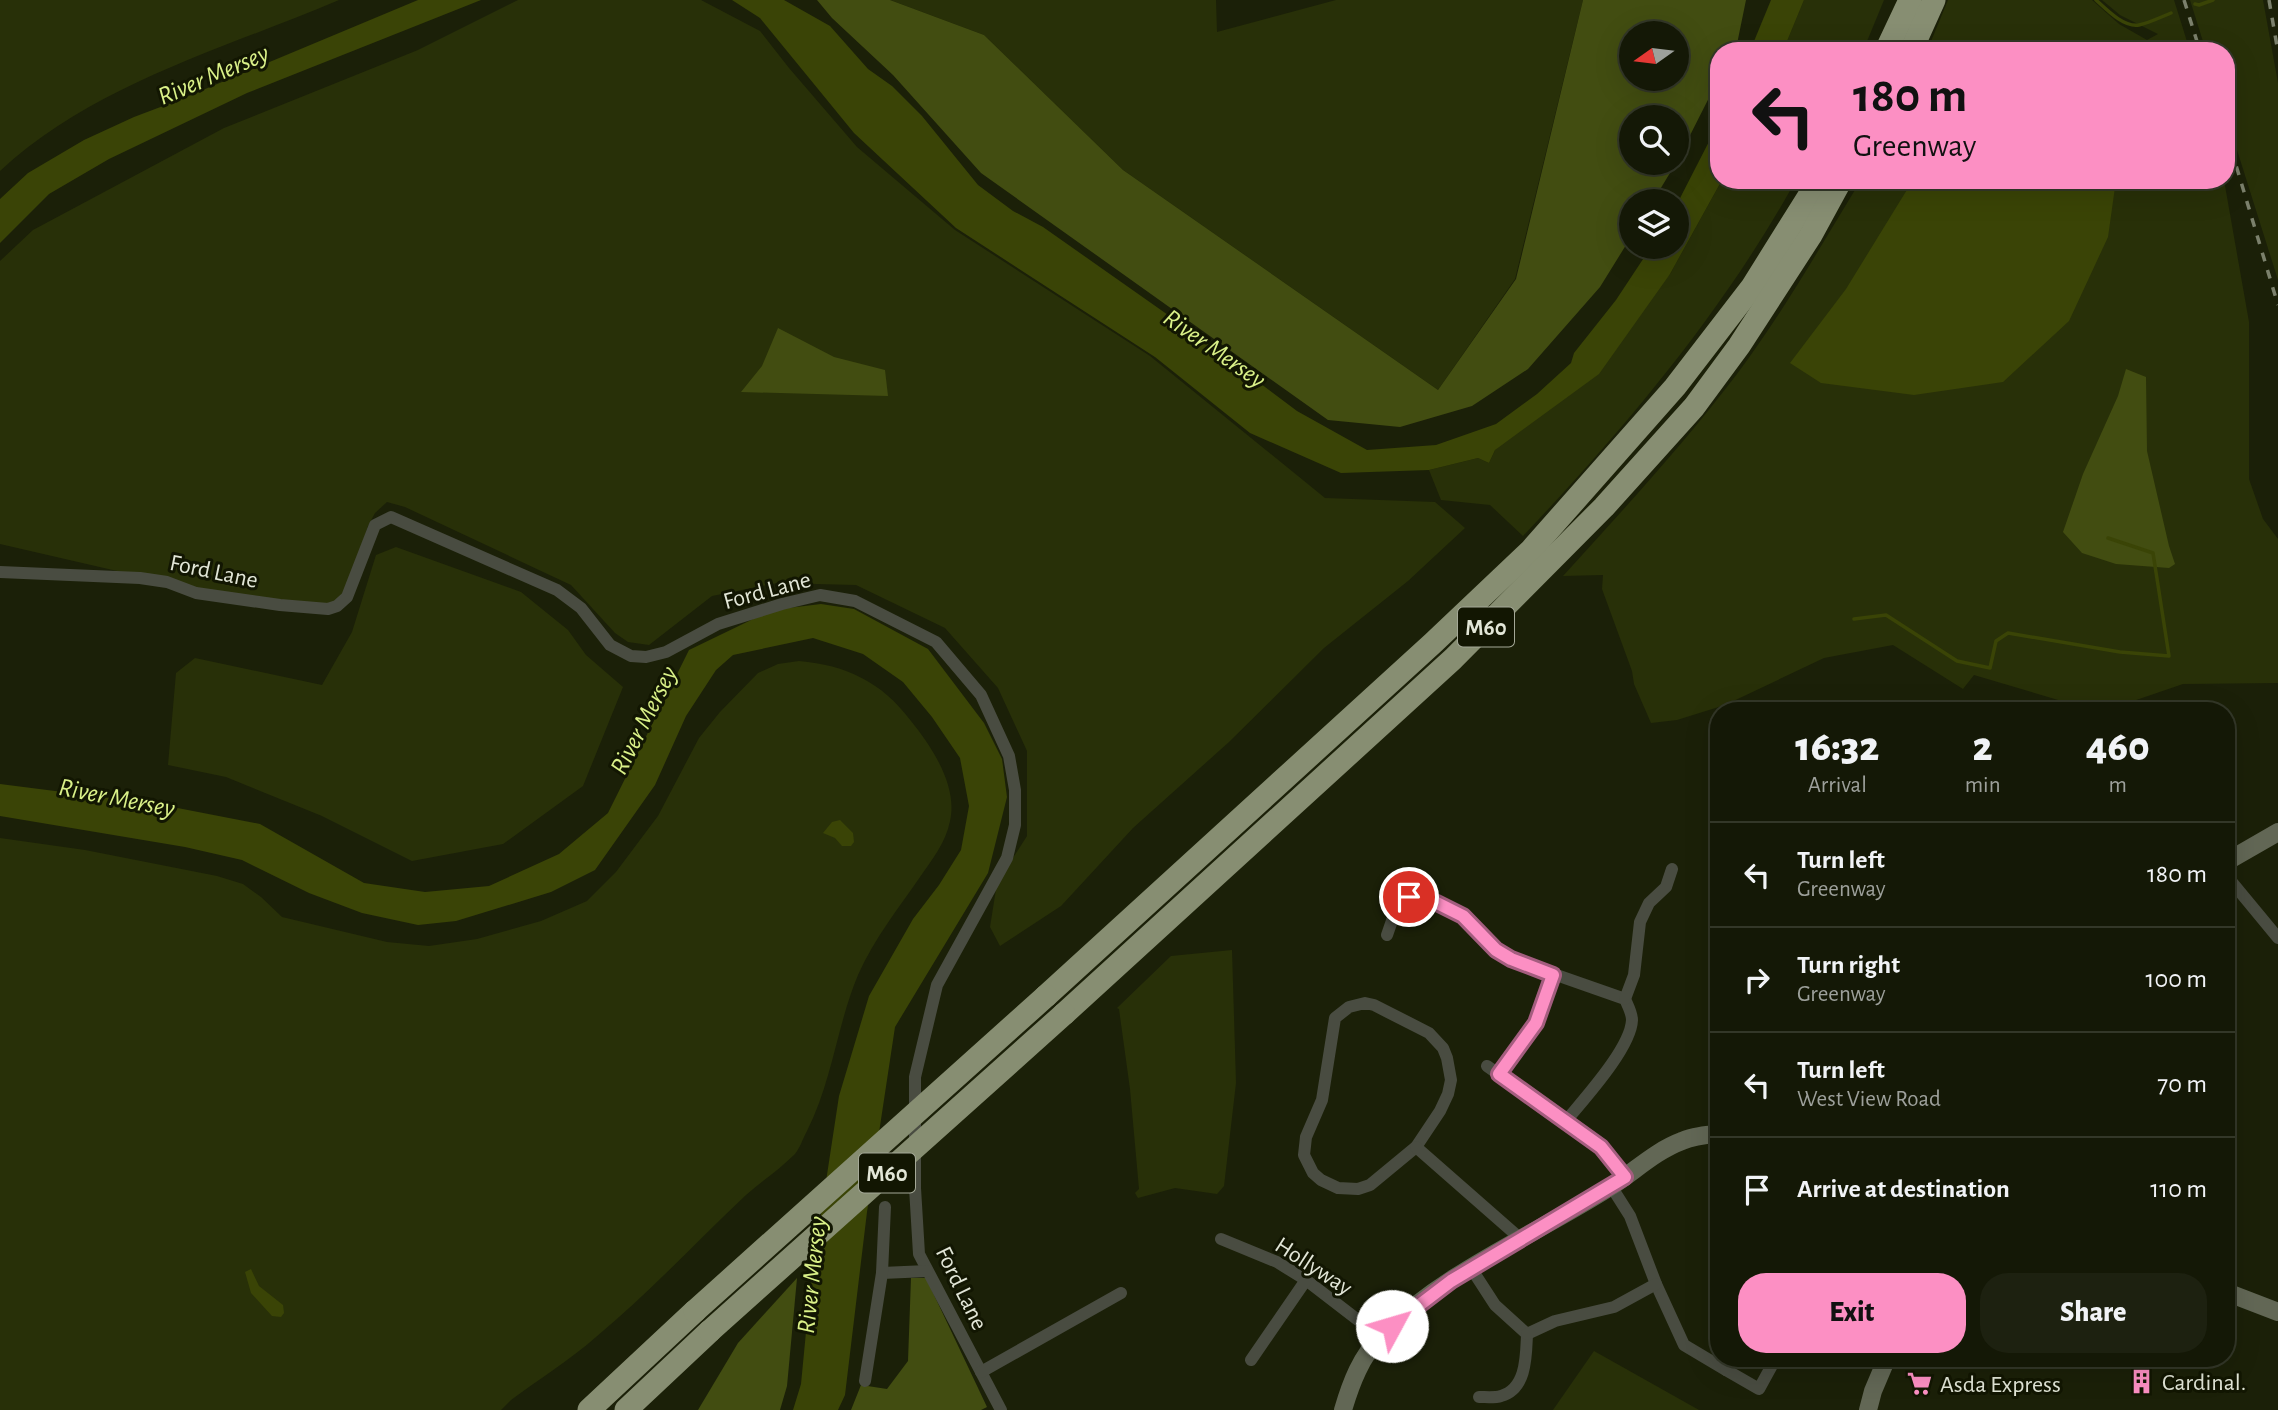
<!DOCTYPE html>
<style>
:root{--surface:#141806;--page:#1d2110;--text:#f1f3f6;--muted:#9da09b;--line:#333728;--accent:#fc8fc3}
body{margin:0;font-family:"Alegreya Sans",sans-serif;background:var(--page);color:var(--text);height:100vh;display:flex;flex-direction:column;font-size:26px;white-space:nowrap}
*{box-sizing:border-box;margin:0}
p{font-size:23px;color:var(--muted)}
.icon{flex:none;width:38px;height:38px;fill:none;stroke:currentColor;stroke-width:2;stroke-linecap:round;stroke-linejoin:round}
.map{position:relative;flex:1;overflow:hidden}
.drawer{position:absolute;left:1710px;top:702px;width:525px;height:665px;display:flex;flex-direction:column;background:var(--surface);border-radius:28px;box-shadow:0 7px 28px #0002,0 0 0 2px var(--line)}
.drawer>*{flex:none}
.hud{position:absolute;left:1710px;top:42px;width:525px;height:147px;border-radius:28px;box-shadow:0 7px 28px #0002,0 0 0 2px var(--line);background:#fc8fc3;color:#111;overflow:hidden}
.needle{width:46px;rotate:256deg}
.buttons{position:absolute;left:1619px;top:21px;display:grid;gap:14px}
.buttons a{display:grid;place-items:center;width:70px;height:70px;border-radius:50%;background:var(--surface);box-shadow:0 7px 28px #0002,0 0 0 2px var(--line);font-size:35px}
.pin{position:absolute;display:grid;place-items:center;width:60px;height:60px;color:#fff;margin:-30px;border:4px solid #fff;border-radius:50%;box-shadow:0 2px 7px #0007}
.me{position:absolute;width:77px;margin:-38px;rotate:51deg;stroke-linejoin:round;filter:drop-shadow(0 0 5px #0008)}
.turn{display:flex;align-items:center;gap:24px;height:147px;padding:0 28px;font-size:32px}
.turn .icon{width:91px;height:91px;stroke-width:2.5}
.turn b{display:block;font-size:49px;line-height:60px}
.eta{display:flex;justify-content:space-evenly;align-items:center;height:119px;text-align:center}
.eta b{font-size:42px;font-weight:800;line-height:49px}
.button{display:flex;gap:14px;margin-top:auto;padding:14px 28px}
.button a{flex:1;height:80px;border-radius:28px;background:var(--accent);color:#111;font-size:28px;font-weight:800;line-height:80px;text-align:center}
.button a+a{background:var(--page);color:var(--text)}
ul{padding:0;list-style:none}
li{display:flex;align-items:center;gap:21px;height:105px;padding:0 28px;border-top:2px solid var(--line)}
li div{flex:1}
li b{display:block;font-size:26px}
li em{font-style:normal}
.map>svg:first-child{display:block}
</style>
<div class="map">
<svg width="2278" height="1410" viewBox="0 0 2278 1410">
<rect width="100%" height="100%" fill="#1b2008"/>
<g fill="#283008">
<path d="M0 0H339C224 49 94 84 0 171Z"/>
<polygon points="518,0 701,0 760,31 789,68 857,147 955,230 1150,356 1325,498 1435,502 1465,528 1408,581 1324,648 1229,742 1133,828 1061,906 1000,946 990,927 997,883 1027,836 1027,751 998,688 945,628 856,585 777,583 712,596 649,645 628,642 615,633 571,585 405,507 387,502 375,513 368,526 349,584 338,600 321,606 195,589 0,544 0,261 33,230 224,128 418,50"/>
<polygon points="890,0 1216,0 1217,32 1336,0 1583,0 1515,279 1438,390 1123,170 984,35"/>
<polygon points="1804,0 1884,0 1863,51 1783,51"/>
<polygon points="1948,0 2092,0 2119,24 2147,40 2158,34 2120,15 2102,0 2174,0 2190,51 1927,51"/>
<polygon points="2190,0 2263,0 2278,83 2278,280 2226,115 2226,51 2206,51"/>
<path d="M1722 180H1796C1723 312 1626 427 1523 536L1490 505 1441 500 1429 470 1478 458 1489 463 1495 450 1670 274Z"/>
<path d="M1861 180H2224L2249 322V479L2263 519 2278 539V683L2183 684 2107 710 2085 708 1974 675 1963 689 1893 645 1824 658 1725 705 1677 720 1651 723 1634 684 1632 671 1602 589 1603 575 1563 576C1623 510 1683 445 1737 374 1783 313 1821 245 1861 180Z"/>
<polygon points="396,547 521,592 568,630 586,655 623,687 583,786 503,844 412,861 322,816 226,777 168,765 176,673 195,658 322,685 352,632 376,555"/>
<path d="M799 661C846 665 882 682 911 721 932 747 958 786 950 821 946 842 932 860 920 877 898 909 874 939 858 975 837 1025 832 1082 807 1131 803 1138 800 1148 795 1154 780 1169 762 1181 746 1195 696 1242 649 1293 596 1337 570 1360 539 1379 511 1400L501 1410H0V838L85 850 217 876 243 884 261 897 282 917 387 942 429 946 477 939 541 921 587 901 616 872 658 816 699 738 720 712 758 673 778 664Z"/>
<polygon points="1232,950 1236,1083 1224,1186 1217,1194 1175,1188 1138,1198 1135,1193 1139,1189 1130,1089 1119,1009 1117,1008 1171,956"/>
<polygon points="1594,1351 1699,1410 1553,1410"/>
</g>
<g fill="#424d11" fill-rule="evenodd">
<path d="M817 0H890L984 35 1123 170 1438 390 1516 279 1583 0H1746L1737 44 1733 51H1718V80L1677 161 1676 117H1631V163H1676L1653 201H1631V237L1600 287 1528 369 1472 406 1400 427 1328 420 981 173 893 75 832 18ZM1631 33H1676V79H1631Z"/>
<polygon points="778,328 834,357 885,370 888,396 741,392 762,366"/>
<polygon points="2126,369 2146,377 2147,451 2169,546 2175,564 2169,568 2116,564 2082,553 2063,532 2083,474 2118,396"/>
<polygon points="797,1278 787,1386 780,1410 698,1410 738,1343"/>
<polygon points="911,1278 926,1278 987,1407 981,1410 851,1410 861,1385 887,1389 908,1361"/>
</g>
<g fill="#3a4406">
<polygon points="418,0 481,0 247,93 109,159 49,194 0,243 0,199 28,173 84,140 134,117 179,100"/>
<polygon points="732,0 784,0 830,26 868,69 892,86 922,116 978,185 1013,211 1043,227 1188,329 1297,411 1367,450 1436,445 1496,424 1537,394 1571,363 1574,353 1616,300 1651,247 1676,247 1677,204 1718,124 1718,180 1722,180 1670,274 1599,374 1495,450 1489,463 1478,458 1429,470 1341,473 1250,433 1155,357 956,228 854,133 760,18"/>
<polygon points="1771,0 1804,0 1783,51 1750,51"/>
<polygon points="1913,180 2116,180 2108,237 2069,321 2003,382 1914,395 1821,383 1790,363 1846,289"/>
<polygon points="821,604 854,609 928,649 984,723 1002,759 1007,797 988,873 895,1027 867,1212 845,1395 838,1410 793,1410 801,1384 811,1280 839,1096 869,996 913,919 939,885 961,850 969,806 960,758 932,717 903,682 863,654 813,638 733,655 716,670 686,716 655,785 595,870 551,892 456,921 418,925 362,913 309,893 242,860 185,847 0,816 0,784 157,804 260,824 364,883 425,892 489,886 559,854 608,813 689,650 772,610"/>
<polygon points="840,820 853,833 854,842 851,846 842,846 835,838 823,833 832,822"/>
<polygon points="251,1269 259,1286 283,1305 284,1313 281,1317 272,1316 251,1293 245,1272"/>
</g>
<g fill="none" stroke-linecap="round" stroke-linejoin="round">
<g stroke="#3a4406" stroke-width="3.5">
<path d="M2096 0C2106 9 2124 28 2139 25 2149 23 2161 17 2171 13"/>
<polyline points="2195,4 2199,5 2213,0"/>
<polyline points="1854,619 1886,615 1957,661 1990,668 1996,641 2008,633 2120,652 2169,656 2153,553 2108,538"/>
</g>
<g stroke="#494c41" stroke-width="12">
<polyline points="0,572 140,578 167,582 196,593 280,605 328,609 337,606 347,597 375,525 391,517 557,590 581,608 610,645 631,656 646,657 666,652 718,624 782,604 820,595 855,601 936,642 981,695 1009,756 1015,790 1015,825 1007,858 937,985 915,1077 915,1188 919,1254 1001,1410"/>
<polyline points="2226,875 2278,938"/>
<path d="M1387 935 1395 912 1409 897C1427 901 1446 905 1461 915 1479 926 1488 946 1511 959L1625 999C1628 1006 1632 1013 1632 1020 1631 1048 1584 1099 1566 1121"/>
<polyline points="1625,999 1634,975 1640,922 1649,903 1666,887 1672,869"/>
<polygon points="1365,1003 1374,1005 1429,1033 1443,1048 1447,1058 1451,1080 1448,1094 1440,1111 1416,1147 1370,1185 1358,1189 1338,1188 1321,1180 1313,1173 1304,1155 1306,1137 1322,1100 1335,1018 1349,1007"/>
<polyline points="1487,1066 1601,1147 1625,1176"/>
<polyline points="1499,1074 1536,1023 1553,975"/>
<polyline points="1416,1147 1522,1240"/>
<polyline points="1611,1186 1630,1216 1656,1284 1684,1345 1726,1370"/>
<polyline points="1221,1239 1277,1262 1306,1280 1380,1337"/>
<path d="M1471 1268 1495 1305 1527 1334C1526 1355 1527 1389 1501 1396 1495 1398 1486 1397 1479 1397"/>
<polyline points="882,1273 927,1271"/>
<polyline points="1527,1334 1555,1321 1614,1307 1656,1284"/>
<polyline points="1736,1358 1726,1370 1759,1389 1776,1358"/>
<polyline points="1251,1360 1306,1280"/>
<polyline points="981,1372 1121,1293"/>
<polyline points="865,1381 882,1273 885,1207"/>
</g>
<g stroke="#626755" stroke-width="18">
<polyline points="2226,862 2278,832"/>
<polyline points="2226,1292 2278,1312"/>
<path d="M1343 1410C1351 1383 1361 1356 1382 1335 1446 1271 1535 1235 1610 1187 1634 1172 1655 1151 1682 1141 1693 1136 1706 1135 1718 1134"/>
<polyline points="1868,1410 1873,1391 1887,1358"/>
</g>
<g stroke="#878e72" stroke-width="23">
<polyline points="1886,51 1910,0"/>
<polyline points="1911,51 1934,0"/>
<polyline points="1046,996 1433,643 1531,550 1675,387 1752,287 1819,180"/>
<polyline points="1064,1014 1453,659 1604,507 1694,407 1739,346 1811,235 1841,180"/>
<polyline points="589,1410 695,1311"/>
<polyline points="626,1410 710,1331"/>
</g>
<g stroke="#7b806c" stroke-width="3.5" stroke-dasharray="9 9" stroke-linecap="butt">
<polyline points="2184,0 2200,51"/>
<polyline points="2269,0 2278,52"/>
<polyline points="2226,132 2278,305"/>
</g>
<g stroke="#878e72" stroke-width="23">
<polyline points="695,1311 1046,996"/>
<polyline points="710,1331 1064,1014"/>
</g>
</g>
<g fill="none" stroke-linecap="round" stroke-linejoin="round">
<defs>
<polyline id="route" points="1392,1326 1451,1281 1625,1177 1601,1147 1499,1074 1536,1023 1553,975 1511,959 1496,950 1463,916 1437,903 1409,897"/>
</defs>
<use href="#route" stroke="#a45d7f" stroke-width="18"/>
<use href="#route" stroke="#fc8fc3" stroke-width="12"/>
</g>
<defs>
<symbol id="building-bare" viewBox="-9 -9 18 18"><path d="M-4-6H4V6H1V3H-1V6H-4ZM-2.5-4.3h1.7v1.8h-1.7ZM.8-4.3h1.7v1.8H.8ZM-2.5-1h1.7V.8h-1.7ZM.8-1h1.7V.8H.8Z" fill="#fc8fc3" stroke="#121602" stroke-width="2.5" paint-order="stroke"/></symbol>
<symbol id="supermarket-bare" viewBox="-9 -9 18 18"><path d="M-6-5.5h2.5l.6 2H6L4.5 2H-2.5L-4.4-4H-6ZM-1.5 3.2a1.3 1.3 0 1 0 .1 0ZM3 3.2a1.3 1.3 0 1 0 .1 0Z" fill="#fc8fc3" stroke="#121602" stroke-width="2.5" paint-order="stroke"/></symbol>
</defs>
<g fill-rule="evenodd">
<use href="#building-bare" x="2124" y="1364" width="35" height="35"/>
<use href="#supermarket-bare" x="1902" y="1366" width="35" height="35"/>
</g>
<g text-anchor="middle" stroke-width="6" stroke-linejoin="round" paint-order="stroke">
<g fill="#121602" stroke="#a4a897" stroke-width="2">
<rect x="1458" y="607.5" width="56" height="39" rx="5"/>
<rect x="859" y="1153.5" width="56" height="39" rx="5"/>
</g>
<g font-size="23" font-weight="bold" fill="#e2e6d7">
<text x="1486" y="635">M60</text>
<text x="887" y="1181">M60</text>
</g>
<g font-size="24" fill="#e2e6d7" stroke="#121602">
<text transform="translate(214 571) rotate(12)" y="8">Ford Lane</text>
<text transform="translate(767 590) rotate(-15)" y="8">Ford Lane</text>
<text transform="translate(1314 1266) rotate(33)" y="8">Hollyway</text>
<text transform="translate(962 1288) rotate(64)" y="8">Ford Lane</text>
</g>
<g font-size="24" fill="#e2e6d7" stroke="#121602" text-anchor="start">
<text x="2162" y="1390">Cardinal.</text>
<text x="1940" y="1392">Asda Express</text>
</g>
<g font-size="26" font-style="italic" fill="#daf188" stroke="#121602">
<text transform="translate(213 74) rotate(-23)" y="9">River Mersey</text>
<text transform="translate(1215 348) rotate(35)" y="9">River Mersey</text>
<text transform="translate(643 720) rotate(-63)" y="9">River Mersey</text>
<text transform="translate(117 797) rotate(11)" y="9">River Mersey</text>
<text transform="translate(811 1275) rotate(-84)" y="9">River Mersey</text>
</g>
</g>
</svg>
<div class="buttons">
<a><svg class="needle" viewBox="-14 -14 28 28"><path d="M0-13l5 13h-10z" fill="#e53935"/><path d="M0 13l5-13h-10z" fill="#9da09b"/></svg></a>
<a><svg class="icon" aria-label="search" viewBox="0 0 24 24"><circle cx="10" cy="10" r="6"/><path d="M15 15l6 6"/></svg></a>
<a><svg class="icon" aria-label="layers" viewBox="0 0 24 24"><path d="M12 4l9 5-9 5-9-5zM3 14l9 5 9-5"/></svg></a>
</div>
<div class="pin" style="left:1409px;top:897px;background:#d93025"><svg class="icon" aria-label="arrive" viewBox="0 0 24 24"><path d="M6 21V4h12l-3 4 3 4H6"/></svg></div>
<svg class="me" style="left:1392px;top:1326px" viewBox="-20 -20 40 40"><circle r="19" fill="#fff"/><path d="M0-13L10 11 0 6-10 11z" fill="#fc8fc3"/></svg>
<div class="hud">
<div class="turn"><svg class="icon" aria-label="left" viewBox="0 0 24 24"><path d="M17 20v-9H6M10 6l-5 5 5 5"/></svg><div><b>180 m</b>Greenway</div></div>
</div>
<section class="drawer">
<div class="eta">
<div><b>16:32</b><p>Arrival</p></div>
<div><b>2</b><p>min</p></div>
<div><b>460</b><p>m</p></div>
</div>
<ul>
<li><svg class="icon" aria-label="left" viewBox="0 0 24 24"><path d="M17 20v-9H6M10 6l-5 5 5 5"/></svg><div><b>Turn left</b><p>Greenway</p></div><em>180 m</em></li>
<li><svg class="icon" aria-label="right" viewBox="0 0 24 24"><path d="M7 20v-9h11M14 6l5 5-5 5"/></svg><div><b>Turn right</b><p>Greenway</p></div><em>100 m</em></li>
<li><svg class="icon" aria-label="left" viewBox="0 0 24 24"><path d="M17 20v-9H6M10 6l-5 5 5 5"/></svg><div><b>Turn left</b><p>West View Road</p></div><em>70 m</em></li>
<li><svg class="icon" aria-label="arrive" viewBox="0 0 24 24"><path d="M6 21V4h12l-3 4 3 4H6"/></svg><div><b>Arrive at destination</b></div><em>110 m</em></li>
</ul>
<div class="button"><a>Exit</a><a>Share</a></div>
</section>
</div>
